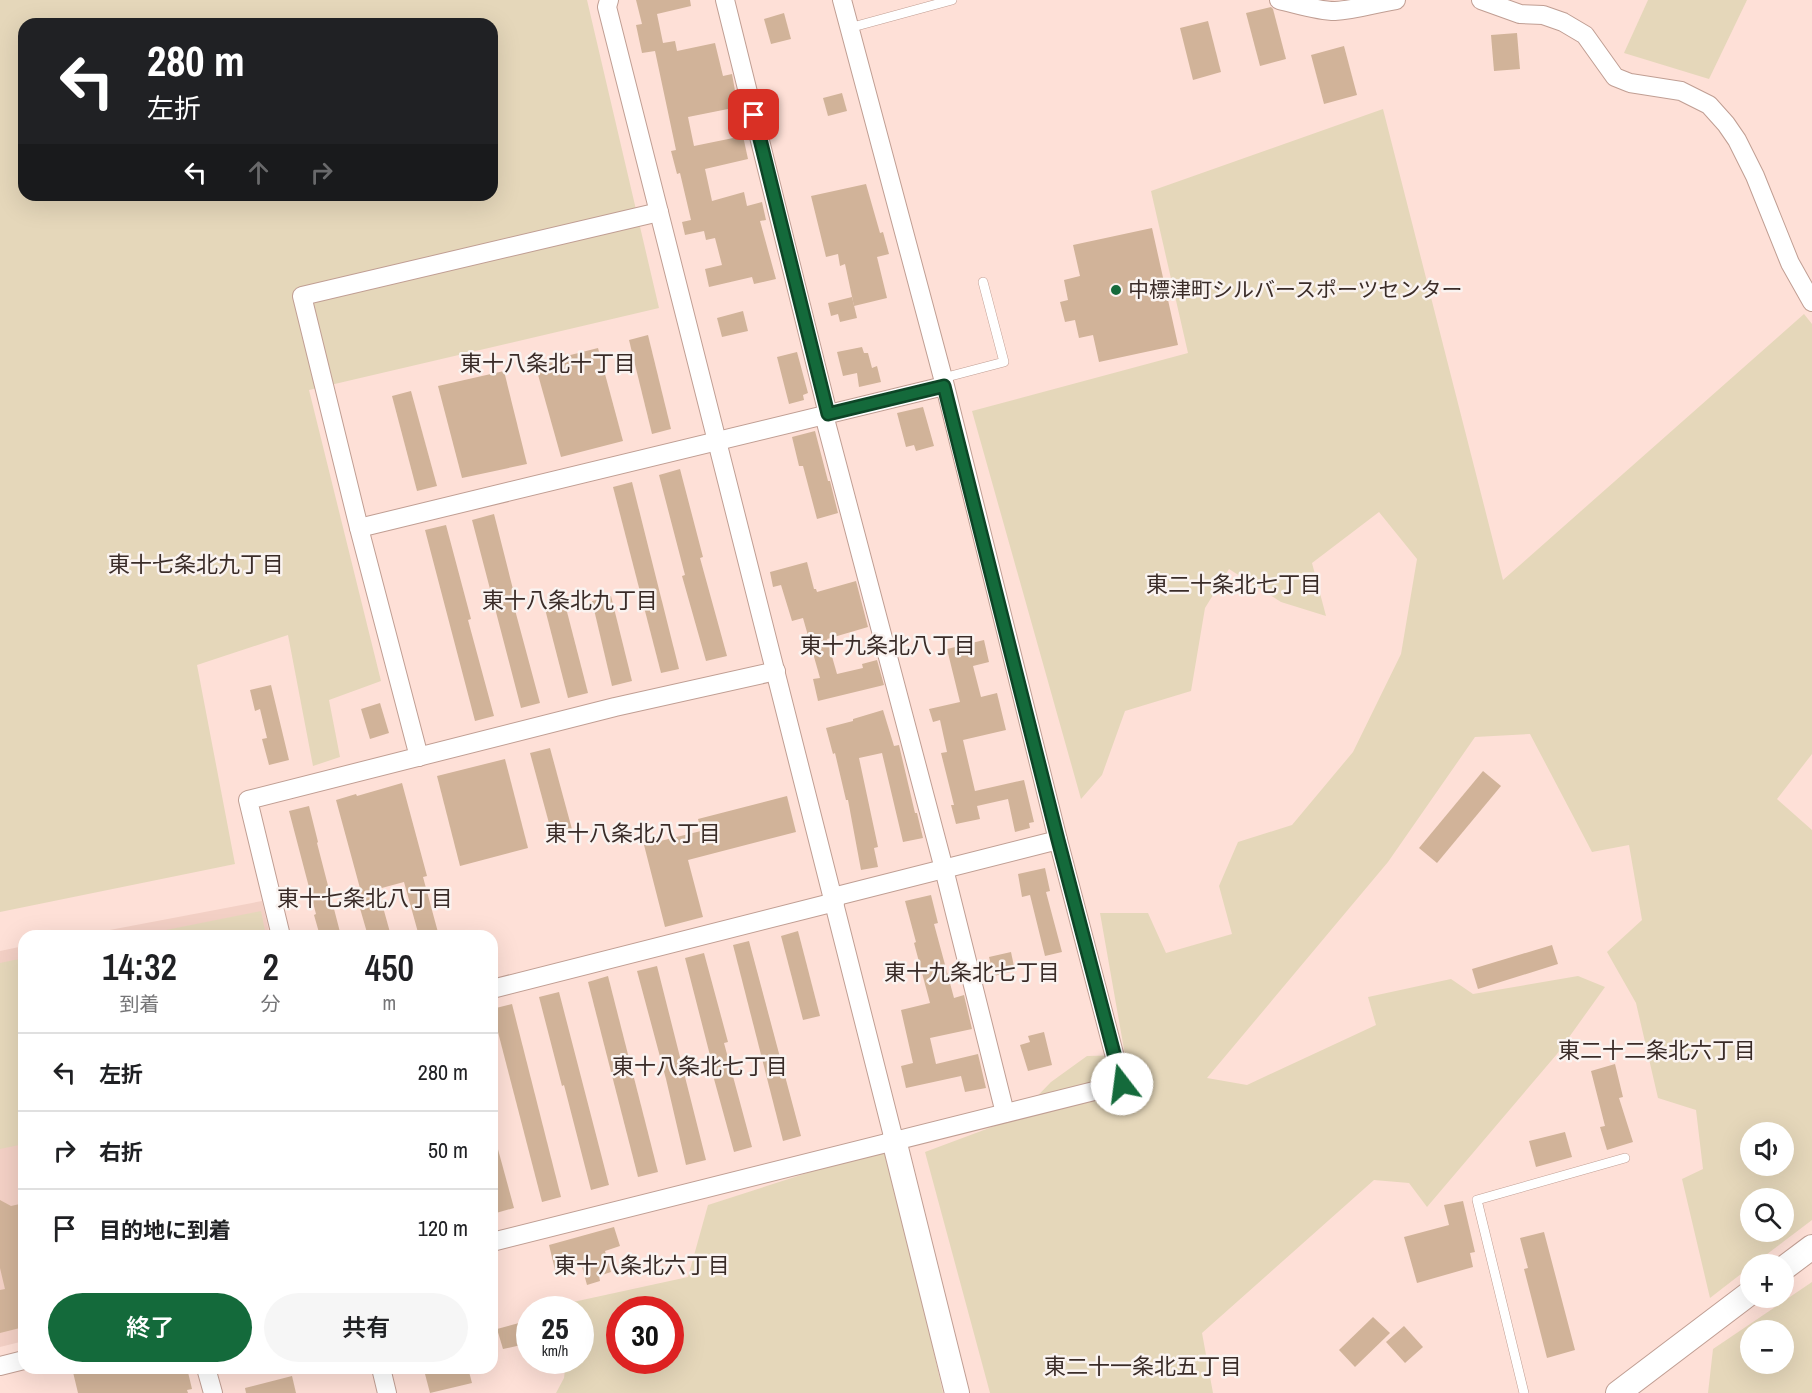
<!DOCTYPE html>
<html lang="ja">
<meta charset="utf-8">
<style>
:root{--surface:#fff;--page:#f6f6f6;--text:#202124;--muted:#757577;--line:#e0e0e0;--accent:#146a3b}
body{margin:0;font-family:"Archivo Narrow","Noto Sans JP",sans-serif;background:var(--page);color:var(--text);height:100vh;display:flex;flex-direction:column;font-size:22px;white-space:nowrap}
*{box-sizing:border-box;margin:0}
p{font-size:20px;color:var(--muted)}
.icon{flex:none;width:33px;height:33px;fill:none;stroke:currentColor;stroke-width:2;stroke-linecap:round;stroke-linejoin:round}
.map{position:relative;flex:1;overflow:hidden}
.panel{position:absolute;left:18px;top:930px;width:480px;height:444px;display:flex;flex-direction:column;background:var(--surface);border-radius:18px;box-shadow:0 6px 24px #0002}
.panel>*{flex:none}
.banner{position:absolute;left:18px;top:18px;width:480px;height:183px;border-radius:18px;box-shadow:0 6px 24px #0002;background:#202124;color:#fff;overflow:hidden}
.controls{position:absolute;left:1740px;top:1122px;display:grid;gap:12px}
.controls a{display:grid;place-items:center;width:54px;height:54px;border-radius:50%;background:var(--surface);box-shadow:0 6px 24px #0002;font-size:30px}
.speed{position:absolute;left:516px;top:1296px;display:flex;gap:12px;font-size:30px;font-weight:700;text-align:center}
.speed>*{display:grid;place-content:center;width:78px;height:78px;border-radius:50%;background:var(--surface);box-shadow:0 6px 24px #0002;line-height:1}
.speed small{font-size:15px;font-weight:400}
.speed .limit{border:9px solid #d22;background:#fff;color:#111}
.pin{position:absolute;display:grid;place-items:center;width:51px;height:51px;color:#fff;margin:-26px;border-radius:12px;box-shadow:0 3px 9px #0006}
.me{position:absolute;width:66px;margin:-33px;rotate:345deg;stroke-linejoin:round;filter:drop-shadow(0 0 4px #0008)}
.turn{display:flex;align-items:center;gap:21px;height:126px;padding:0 30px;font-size:27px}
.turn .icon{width:78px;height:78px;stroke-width:2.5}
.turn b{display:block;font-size:42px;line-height:51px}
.lanes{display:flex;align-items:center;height:57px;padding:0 30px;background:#0003;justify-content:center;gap:30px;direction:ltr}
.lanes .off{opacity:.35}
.eta{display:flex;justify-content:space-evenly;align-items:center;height:102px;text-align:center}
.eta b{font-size:36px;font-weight:600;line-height:42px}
.button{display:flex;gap:12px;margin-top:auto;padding:12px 30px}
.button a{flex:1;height:69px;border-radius:36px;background:var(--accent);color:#fff;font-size:24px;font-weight:600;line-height:69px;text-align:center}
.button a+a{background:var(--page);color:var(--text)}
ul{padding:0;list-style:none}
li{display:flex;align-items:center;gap:18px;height:78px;padding:0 30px;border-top:2px solid var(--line)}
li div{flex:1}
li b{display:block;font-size:22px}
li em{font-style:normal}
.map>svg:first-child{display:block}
</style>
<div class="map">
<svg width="1812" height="1393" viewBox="0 0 1812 1393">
<rect width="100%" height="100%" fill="#fee0d7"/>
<g fill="#f3d0c5">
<polygon points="262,901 270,936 78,936"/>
<polygon points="24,946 24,1341 0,1347 0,951"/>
</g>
<g fill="#e5d7ba" fill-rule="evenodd">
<path d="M0 0H587L659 308 309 390 381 681 329 700 340 757 313 766 288 635 197 665 235 864 0 912ZM24 24H492V195H24Z"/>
<polygon points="1648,0 1747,0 1709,79 1624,53"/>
<path d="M1383 109 1503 580 1804 314 1812 324V754L1777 799 1812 830V1220L1754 1264H1750V1267L1710 1298 1682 1179 1703 1169 1696 1110 1658 1098 1636 1003 1607 952 1642 920 1629 845 1592 852 1530 734 1475 737 1388 862 1207 1078 1247 1085 1376 1025 1368 997 1451 979 1473 994 1578 976 1605 987 1557 1054 1427 1207 1409 1183 1374 1180 1202 1333 1213 1393H990L925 1152 1016 1118 1051 1082 1087 1056 1125 1055 1100 913H1148L1166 953 1232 934 1219 886 1238 842 1292 825 1353 752 1401 654 1417 559 1379 512 1312 563 1326 616 1281 602 1229 569 1205 608 1191 691 1125 711 1102 775 1081 799 972 411 1188 353 1151 191ZM1750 1132H1784V1166H1750ZM1750 1198H1784V1232H1750Z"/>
<polygon points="261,911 266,936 136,936"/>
<polygon points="24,958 24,1144 0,1149 0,963"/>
<path d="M888 1147 943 1393H556L564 1378 566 1361 580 1360V1310L572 1309 573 1302 688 1277 708 1205ZM620 1310H670V1360H620Z"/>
<path d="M1812 1282V1393H1708L1713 1349ZM1750 1330H1784V1364H1750Z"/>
</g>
<g fill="#d1b399">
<polygon points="636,0 690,0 691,6 657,14 663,43 675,41 677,51 715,43 723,76 732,74 738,107 688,117 694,146 743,136 748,159 705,169 712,201 744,192 747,206 762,202 766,220 760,221 776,279 754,284 752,277 709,287 705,269 722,265 715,238 706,240 704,231 685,235 682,222 691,220 680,173 677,174 671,151 676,150 655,51 642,53 636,25 642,24"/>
<polygon points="1271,7 1273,9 1286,59 1260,66 1246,13"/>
<polygon points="784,13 791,39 771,44 764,19"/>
<polygon points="1208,21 1221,72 1193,80 1180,28"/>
<polygon points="1517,33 1520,69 1494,71 1491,35"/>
<polygon points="1344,46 1357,95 1324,104 1311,55"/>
<polygon points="842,93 847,111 828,116 823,98"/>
<polygon points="866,184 880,233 883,232 889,254 877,257 887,298 854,306 845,264 840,266 838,254 826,257 811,196"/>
<polygon points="1152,228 1178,345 1099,362 1093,335 1079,338 1075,320 1065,322 1060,302 1068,300 1064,280 1080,276 1073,245"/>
<polygon points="852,297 857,318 840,322 838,314 831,316 828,303"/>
<polygon points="743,311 748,331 722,337 717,318"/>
<polygon points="648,335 671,429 652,434 629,340"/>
<polygon points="862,347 864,353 868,353 872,368 877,366 881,382 859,387 857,373 843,376 837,352"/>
<polygon points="598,348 623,441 561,457 535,364"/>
<polygon points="797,352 808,393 803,395 804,400 789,404 777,357"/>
<polygon points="504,371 527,464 462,478 438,386"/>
<polygon points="411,391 437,486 417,491 392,396"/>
<polygon points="923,407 934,446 916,451 914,445 906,447 897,413"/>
<polygon points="815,431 828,481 830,481 838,513 817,519 803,466 799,466 792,437"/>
<polygon points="680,469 703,557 700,558 727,656 706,661 682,576 685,575 659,475"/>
<polygon points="632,482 679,669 661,673 613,487"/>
<polygon points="494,514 518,609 515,610 540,703 521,708 472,520"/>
<polygon points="446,525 471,619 468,620 494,716 475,721 425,530"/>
<polygon points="807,562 814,589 816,589 817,592 856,581 868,627 827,639 837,674 863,668 862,664 877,660 884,685 818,701 813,679 820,678 803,618 792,621 781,585 773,587 770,572"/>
<polygon points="611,596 632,681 612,686 592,601"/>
<polygon points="565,604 588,693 568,698 545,609"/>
<polygon points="984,640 989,662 973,666 981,697 997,693 1006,730 963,740 975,791 1024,780 1034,822 1029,823 1030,828 1015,832 1008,799 977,806 980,819 956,824 951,805 954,805 941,753 947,752 940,720 933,722 929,709 960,702 947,649"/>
<polygon points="271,685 289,760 269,765 262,739 267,738 260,709 255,711 250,690"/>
<polygon points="380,703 389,733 370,739 361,709"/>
<polygon points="883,710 894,746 899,745 915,813 917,813 923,838 903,842 882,753 859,758 878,847 874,848 878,867 861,870 848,800 846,800 835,753 833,754 826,728 853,721 853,719"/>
<polygon points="550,748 573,833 553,838 530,753"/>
<polygon points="505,759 528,848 460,866 437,776"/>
<polygon points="1483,771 1501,786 1437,863 1419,848"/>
<polygon points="402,783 427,876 423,877 439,936 419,936 404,882 378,889 391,936 368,936 359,905 364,903 336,800 356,794 357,796"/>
<polygon points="787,796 796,832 688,860 703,917 665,927 644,845 701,831 698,819"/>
<polygon points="309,806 318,842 317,843 341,936 320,936 314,915 316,914 289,811"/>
<polygon points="1045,868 1050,891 1046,892 1062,952 1045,956 1030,895 1022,897 1018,874"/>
<polygon points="931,895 938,923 934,924 954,998 964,995 972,1029 930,1038 936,1064 978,1054 986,1088 965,1092 961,1076 906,1088 901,1066 913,1063 901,1010 930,1003 914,943 916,942 905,901"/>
<polygon points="798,931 820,1016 803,1020 781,936"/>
<polygon points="749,941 801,1136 783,1141 733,945"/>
<polygon points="1552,945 1558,964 1478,989 1472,969"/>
<polygon points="1011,952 1015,971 994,976 989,957"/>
<polygon points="704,953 728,1042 724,1043 752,1147 734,1152 711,1068 713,1067 685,958"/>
<polygon points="657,966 706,1160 686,1165 666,1079 637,971"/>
<polygon points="608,976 658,1172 638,1177 588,982"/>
<polygon points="559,992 609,1185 591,1190 564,1085 562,1086 539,997"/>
<polygon points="512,1004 561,1197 542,1202 492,1009"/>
<polygon points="1044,1032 1052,1065 1028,1071 1020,1045 1030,1042 1028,1036"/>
<polygon points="1615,1064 1623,1097 1619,1098 1633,1142 1607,1150 1600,1127 1605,1126 1591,1071"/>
<polygon points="1565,1132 1572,1157 1536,1167 1529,1141"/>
<polygon points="496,1142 514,1208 496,1213 492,1198 492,1143"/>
<polygon points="0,1200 11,1206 24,1203 24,1327 0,1333 0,1290 5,1289 0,1268"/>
<polygon points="1463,1201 1475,1252 1470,1253 1473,1267 1417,1283 1404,1237 1449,1225 1444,1205"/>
<polygon points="614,1227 620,1246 605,1251 611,1272 599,1276 600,1281 587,1285 581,1263 555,1270 549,1245"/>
<polygon points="1544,1232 1575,1350 1547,1358 1524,1269 1528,1268 1520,1238"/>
<polygon points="1373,1317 1390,1333 1355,1367 1339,1350"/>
<polygon points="530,1320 530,1343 503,1349 497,1329"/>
<polygon points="1404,1326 1423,1347 1405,1363 1386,1342"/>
<polygon points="72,1368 187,1368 192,1389 187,1390 188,1393 78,1393"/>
<polygon points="451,1368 453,1372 468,1368 472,1383 430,1393 425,1374"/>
<polygon points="292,1376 296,1393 246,1393 245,1388"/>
</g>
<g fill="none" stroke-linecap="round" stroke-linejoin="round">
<defs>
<g id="service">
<polyline points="849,28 952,0"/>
<polyline points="943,378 1004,362 983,282"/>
<polyline points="1524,1393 1477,1200 1625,1158"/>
</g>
<g id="minor">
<polyline points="609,0 607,7 894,1140"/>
<polyline points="725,0 828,414"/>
<path d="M1279 0C1297 4 1317 11 1335 11 1356 10 1376 3 1396 0"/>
<polyline points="1481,0 1520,14 1543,15 1563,22 1585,35 1615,77 1630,83 1681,91 1709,105 1726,124 1737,140 1755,176 1790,263 1812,302"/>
<polyline points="824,415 944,869 1005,1113"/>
<polyline points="359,528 944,386"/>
<polyline points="419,757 359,528 302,296 659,212"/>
<polyline points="833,897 1058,840"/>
<polyline points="281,936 248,800 615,707 776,671"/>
<polyline points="492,989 835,902"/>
<polyline points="492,1242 1122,1084 1058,840 943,378 842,0"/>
<polyline points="0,1366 24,1360"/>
<polyline points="206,1368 213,1393"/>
<polyline points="381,1368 387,1393"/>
</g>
<g id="tertiary">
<polyline points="894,1140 957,1393"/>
<polyline points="1784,1268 1812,1247"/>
<polyline points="1618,1393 1750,1293"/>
</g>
</defs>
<use href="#service" stroke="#c09e93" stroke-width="10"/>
<use href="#minor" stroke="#c09e93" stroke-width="20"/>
<use href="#tertiary" stroke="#c09e93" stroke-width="26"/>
<use href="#service" stroke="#fff" stroke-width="9"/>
<use href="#minor" stroke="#fff" stroke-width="18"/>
<use href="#tertiary" stroke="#fff" stroke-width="24"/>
</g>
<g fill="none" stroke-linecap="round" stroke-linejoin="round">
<defs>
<polyline id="route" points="754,115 828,414 944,386 1058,840 1122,1084"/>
</defs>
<use href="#route" stroke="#0d4526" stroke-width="15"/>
<use href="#route" stroke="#146a3b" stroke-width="10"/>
</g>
<circle fill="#146a3b" stroke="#faf3f0" stroke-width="2" cx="1116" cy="290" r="6"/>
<g text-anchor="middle" stroke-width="5" stroke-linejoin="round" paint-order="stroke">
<g font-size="21" fill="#3a2c28" stroke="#faf3f0" text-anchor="start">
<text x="1128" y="297">中標津町シルバースポーツセンター</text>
</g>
<g font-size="22" fill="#3a2c28" stroke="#faf3f0">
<text x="548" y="371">東十八条北十丁目</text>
<text x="196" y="572">東十七条北九丁目</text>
<text x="1234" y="592">東二十条北七丁目</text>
<text x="570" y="608">東十八条北九丁目</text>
<text x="888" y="653">東十九条北八丁目</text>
<text x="633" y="841">東十八条北八丁目</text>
<text x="365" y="906">東十七条北八丁目</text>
<text x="972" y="980">東十九条北七丁目</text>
<text x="1657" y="1058">東二十二条北六丁目</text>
<text x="700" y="1074">東十八条北七丁目</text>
<text x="642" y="1273">東十八条北六丁目</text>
<text x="1143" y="1374">東二十一条北五丁目</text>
</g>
</g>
</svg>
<div class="controls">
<a><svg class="icon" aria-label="sound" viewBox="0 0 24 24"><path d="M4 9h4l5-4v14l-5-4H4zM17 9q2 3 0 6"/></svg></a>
<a><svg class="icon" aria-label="search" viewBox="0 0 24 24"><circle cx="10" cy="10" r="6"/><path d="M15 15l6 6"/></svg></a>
<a>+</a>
<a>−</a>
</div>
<div class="speed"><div>25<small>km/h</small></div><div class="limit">30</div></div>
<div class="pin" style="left:754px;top:115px;background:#d93025"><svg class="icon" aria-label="arrive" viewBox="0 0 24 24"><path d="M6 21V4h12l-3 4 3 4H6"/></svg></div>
<svg class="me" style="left:1122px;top:1084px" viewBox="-20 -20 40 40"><circle r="19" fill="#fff"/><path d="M0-13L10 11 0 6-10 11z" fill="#146a3b"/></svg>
<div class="banner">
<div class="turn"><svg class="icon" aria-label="left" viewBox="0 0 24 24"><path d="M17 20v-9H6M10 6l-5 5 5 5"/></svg><div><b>280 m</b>左折</div></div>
<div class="lanes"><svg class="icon" aria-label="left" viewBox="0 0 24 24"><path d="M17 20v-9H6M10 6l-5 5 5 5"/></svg><svg class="icon off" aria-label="ahead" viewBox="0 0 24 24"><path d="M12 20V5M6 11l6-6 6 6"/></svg><svg class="icon off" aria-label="right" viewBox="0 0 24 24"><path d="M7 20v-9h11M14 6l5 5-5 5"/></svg></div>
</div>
<section class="panel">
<div class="eta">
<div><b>14:32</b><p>到着</p></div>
<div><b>2</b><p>分</p></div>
<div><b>450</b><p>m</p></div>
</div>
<ul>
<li><svg class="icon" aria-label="left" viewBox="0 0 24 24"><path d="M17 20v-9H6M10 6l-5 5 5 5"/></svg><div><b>左折</b></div><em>280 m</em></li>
<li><svg class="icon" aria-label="right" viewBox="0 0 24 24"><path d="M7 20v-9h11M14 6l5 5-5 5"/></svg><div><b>右折</b></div><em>50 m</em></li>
<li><svg class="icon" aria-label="arrive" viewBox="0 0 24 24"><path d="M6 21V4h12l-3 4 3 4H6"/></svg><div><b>目的地に到着</b></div><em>120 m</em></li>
</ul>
<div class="button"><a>終了</a><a>共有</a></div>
</section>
</div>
